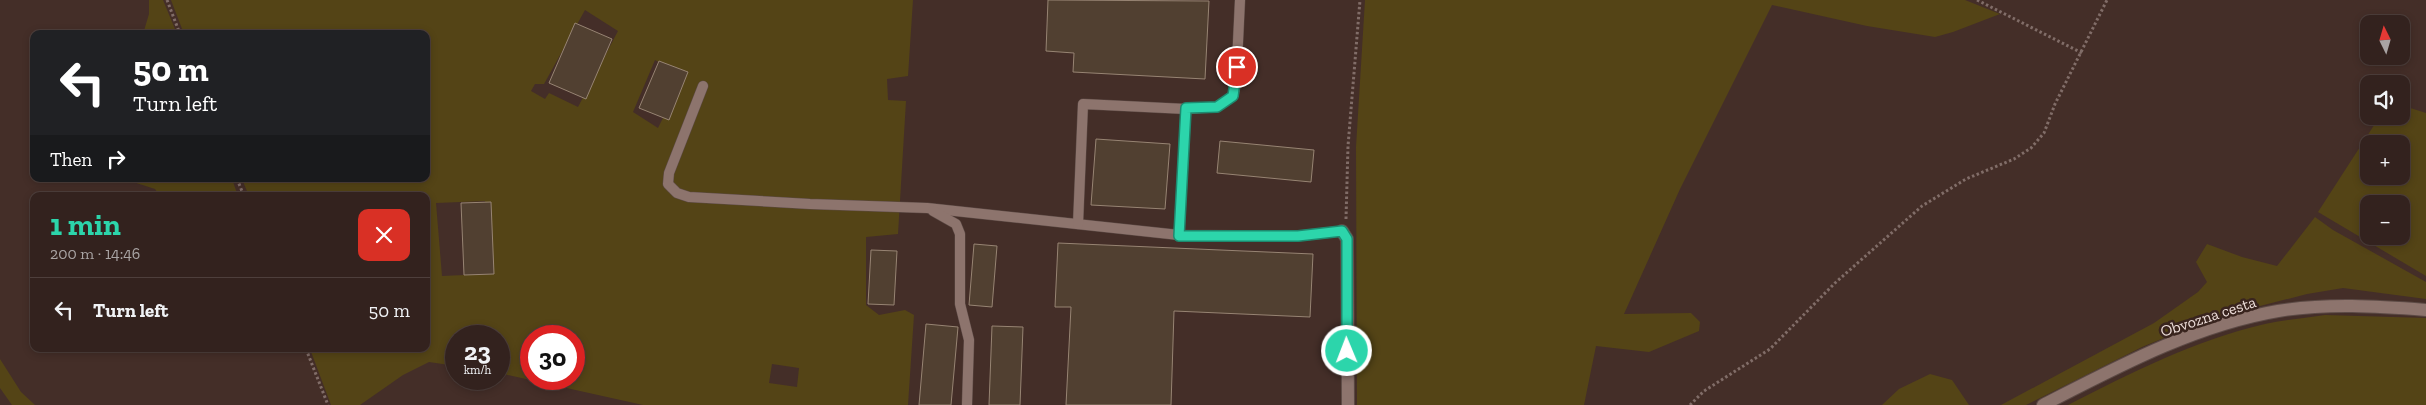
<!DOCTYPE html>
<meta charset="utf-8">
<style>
:root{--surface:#33221e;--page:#3e2f2b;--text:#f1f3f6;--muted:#a9a4a4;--line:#4e3f3c;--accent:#2cd5ab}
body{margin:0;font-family:"Zilla Slab",serif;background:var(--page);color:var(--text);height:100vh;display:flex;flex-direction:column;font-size:19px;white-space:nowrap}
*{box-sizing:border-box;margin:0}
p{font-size:16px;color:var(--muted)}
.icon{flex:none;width:28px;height:28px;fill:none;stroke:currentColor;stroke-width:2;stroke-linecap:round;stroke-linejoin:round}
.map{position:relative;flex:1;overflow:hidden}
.drawer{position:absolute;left:30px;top:192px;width:400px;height:160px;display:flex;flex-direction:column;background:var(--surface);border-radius:10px;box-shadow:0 2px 8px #0003,0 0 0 1px var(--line)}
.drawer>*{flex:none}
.guide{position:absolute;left:30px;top:30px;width:400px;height:152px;border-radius:10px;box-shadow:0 2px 8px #0003,0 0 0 1px var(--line);background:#202124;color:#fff;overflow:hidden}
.needle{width:32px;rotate:355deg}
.tools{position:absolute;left:2360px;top:15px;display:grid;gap:10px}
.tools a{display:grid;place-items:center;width:50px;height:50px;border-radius:10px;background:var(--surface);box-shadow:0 2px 8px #0003,0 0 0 1px var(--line);font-size:25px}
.speed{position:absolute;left:445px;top:325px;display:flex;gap:10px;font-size:25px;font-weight:700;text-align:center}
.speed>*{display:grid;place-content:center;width:65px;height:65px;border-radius:50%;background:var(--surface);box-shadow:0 2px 8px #0003,0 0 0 1px var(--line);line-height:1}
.speed small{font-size:12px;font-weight:400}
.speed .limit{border:8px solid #d22;background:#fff;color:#111}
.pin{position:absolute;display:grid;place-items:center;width:42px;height:42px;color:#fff;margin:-21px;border:2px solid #fff;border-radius:50%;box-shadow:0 1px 5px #0007}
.me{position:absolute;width:55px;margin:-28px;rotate:359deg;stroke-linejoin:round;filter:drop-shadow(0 0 4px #0008)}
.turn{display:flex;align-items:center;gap:18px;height:105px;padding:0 20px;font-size:22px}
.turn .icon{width:65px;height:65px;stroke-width:2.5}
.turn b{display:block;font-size:35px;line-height:42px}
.then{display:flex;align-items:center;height:48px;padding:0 20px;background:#0003;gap:10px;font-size:19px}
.round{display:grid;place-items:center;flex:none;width:52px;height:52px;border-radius:10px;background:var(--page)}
.headline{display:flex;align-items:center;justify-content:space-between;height:85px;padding:0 20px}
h1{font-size:30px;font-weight:700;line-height:38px;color:var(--accent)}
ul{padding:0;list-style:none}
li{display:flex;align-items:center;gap:15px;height:65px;padding:0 20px;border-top:1px solid var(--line)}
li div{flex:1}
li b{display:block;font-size:19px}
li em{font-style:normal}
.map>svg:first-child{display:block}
</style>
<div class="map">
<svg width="2426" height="405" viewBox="0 0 2426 405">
<rect width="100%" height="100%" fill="#442e28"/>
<g fill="#544416" fill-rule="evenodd">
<polygon points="149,0 163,0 177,34 143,34 149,14"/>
<path d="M171 0H913L908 76 887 79 888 100 906 101 898 234 866 237V305L879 315 905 310 914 315 908 405H643L499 373V336H456V366L429 362 403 375 360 405H331L310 349H426V196H249L242 179H426V34H184ZM585 10 618 31 578 107 549 93 545 99 531 91 535 84H544ZM655 60 684 76 658 128 633 112ZM485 201 488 274 442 276 436 203ZM531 336H574V379H531ZM772 364 799 368 797 387 769 383Z"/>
<polygon points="1365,0 1965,0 2000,14 1953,32 1935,37 1867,26 1772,5 1680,189 1624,314 1691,313 1700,322 1699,331 1649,352 1596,346 1584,405 1357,405 1356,147"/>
<path d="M2401 105 2426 113V276L2318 212 2380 116H2401ZM2369 144H2401V176H2369ZM2369 204H2401V236H2369Z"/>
<polygon points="124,179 232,179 238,196 160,196 155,189"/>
<polygon points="2315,217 2333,230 2426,282 2426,299 2343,288 2307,294 2229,314 2188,328 2142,347 2026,405 2001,405 2154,323 2198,292 2207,282 2196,262 2207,244 2242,257 2277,266"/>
<path d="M2325 315 2426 318V405H2068C2131 373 2195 340 2265 324 2284 320 2305 318 2325 315Z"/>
<polygon points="0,359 21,392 35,405 12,405 0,388"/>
<polygon points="1930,374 1952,380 1969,405 1882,405 1899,389"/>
</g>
<g fill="#514031" stroke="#978473">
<polygon points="1048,0 1209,1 1205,79 1073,72 1074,53 1046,51"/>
<polygon points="575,23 612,39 586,99 549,83"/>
<polygon points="659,61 688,72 669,120 639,108"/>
<polygon points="1096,139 1170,144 1165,209 1091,205"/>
<polygon points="1220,141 1314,150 1311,182 1217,173"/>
<polygon points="491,202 494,274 464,275 461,203"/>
<polygon points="1058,243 1313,254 1310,317 1174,311 1171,405 1066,405 1071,307 1055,307"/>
<polygon points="974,244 997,246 992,307 969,305"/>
<polygon points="871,250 897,251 894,305 868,304"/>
<polygon points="926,324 958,327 951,405 919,405"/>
<polygon points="992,326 1023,327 1020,405 989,405"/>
</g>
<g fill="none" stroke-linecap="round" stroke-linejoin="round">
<defs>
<g id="service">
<polyline points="703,86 669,173 668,184 677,193 689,197 810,204 927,208 1179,235 1298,236 1342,231"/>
<polyline points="933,211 956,224 960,234 960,304 969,340 967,405"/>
<polyline points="1078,224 1083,104 1186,109"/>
<polyline points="1179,235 1186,109 1217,107 1233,96 1236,84 1240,0"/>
</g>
<polyline id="minor" points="1342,231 1347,239 1348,405"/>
<path id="tertiary" d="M2043 405C2117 367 2195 325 2278 311 2327 303 2377 306 2426 310"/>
</defs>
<use href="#service" stroke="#5c4a45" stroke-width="11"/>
<use href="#minor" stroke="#5c4a45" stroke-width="14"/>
<use href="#tertiary" stroke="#5c4a45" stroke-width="14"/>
<g stroke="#816d68" stroke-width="3" stroke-dasharray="2.5 2.5" stroke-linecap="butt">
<polyline points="167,0 180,34"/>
<polyline points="1977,0 2082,53"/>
<polyline points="237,179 244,196"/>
<polyline points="1346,219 1348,146 1360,0"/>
<polyline points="306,349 328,405"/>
<polyline points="1690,405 1704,391 1770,349 1835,283 1922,206 1966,179 2014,159 2031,148 2044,133 2055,104 2107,0"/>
</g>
<use href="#service" stroke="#8d746d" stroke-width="10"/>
<use href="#minor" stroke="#8d746d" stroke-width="12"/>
<use href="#tertiary" stroke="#8d746d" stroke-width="12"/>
</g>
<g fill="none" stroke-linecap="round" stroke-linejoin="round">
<defs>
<polyline id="route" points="1237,67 1233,96 1217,107 1186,108 1179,236 1298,236 1342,231 1347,239 1347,351"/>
</defs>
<use href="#route" stroke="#1d8a6f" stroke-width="12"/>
<use href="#route" stroke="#2cd5ab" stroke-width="9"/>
</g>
<g text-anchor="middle" stroke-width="5" stroke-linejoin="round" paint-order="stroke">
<g font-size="16" fill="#eddeda" stroke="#39241e">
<text transform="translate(2208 316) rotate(-18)" y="6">Obvozna cesta</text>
</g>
</g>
</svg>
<div class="tools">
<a><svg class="needle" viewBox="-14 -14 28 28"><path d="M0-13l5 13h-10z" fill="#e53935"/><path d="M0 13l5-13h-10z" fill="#a9a4a4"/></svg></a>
<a><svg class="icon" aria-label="sound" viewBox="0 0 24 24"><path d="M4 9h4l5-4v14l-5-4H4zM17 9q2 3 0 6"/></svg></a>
<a>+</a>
<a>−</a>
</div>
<div class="speed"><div>23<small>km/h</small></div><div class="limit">30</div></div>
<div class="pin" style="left:1237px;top:67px;background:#d93025"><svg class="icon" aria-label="arrive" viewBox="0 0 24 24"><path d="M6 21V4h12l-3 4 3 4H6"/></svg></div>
<svg class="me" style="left:1347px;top:351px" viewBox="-20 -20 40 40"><circle r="17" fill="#2cd5ab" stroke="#fff" stroke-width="3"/><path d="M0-11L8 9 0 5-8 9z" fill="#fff"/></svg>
<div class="guide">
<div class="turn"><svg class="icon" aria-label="left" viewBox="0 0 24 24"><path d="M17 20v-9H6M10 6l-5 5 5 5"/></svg><div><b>50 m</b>Turn left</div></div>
<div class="then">Then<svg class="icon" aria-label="right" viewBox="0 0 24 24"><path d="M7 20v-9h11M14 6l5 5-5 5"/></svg></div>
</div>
<section class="drawer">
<div class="headline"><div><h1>1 min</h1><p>200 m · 14:46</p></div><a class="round" style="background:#d93025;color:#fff"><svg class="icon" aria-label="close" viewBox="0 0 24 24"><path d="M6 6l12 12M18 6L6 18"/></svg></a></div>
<ul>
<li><svg class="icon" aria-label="left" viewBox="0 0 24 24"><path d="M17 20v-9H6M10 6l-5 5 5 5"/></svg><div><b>Turn left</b></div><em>50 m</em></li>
</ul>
</section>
</div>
